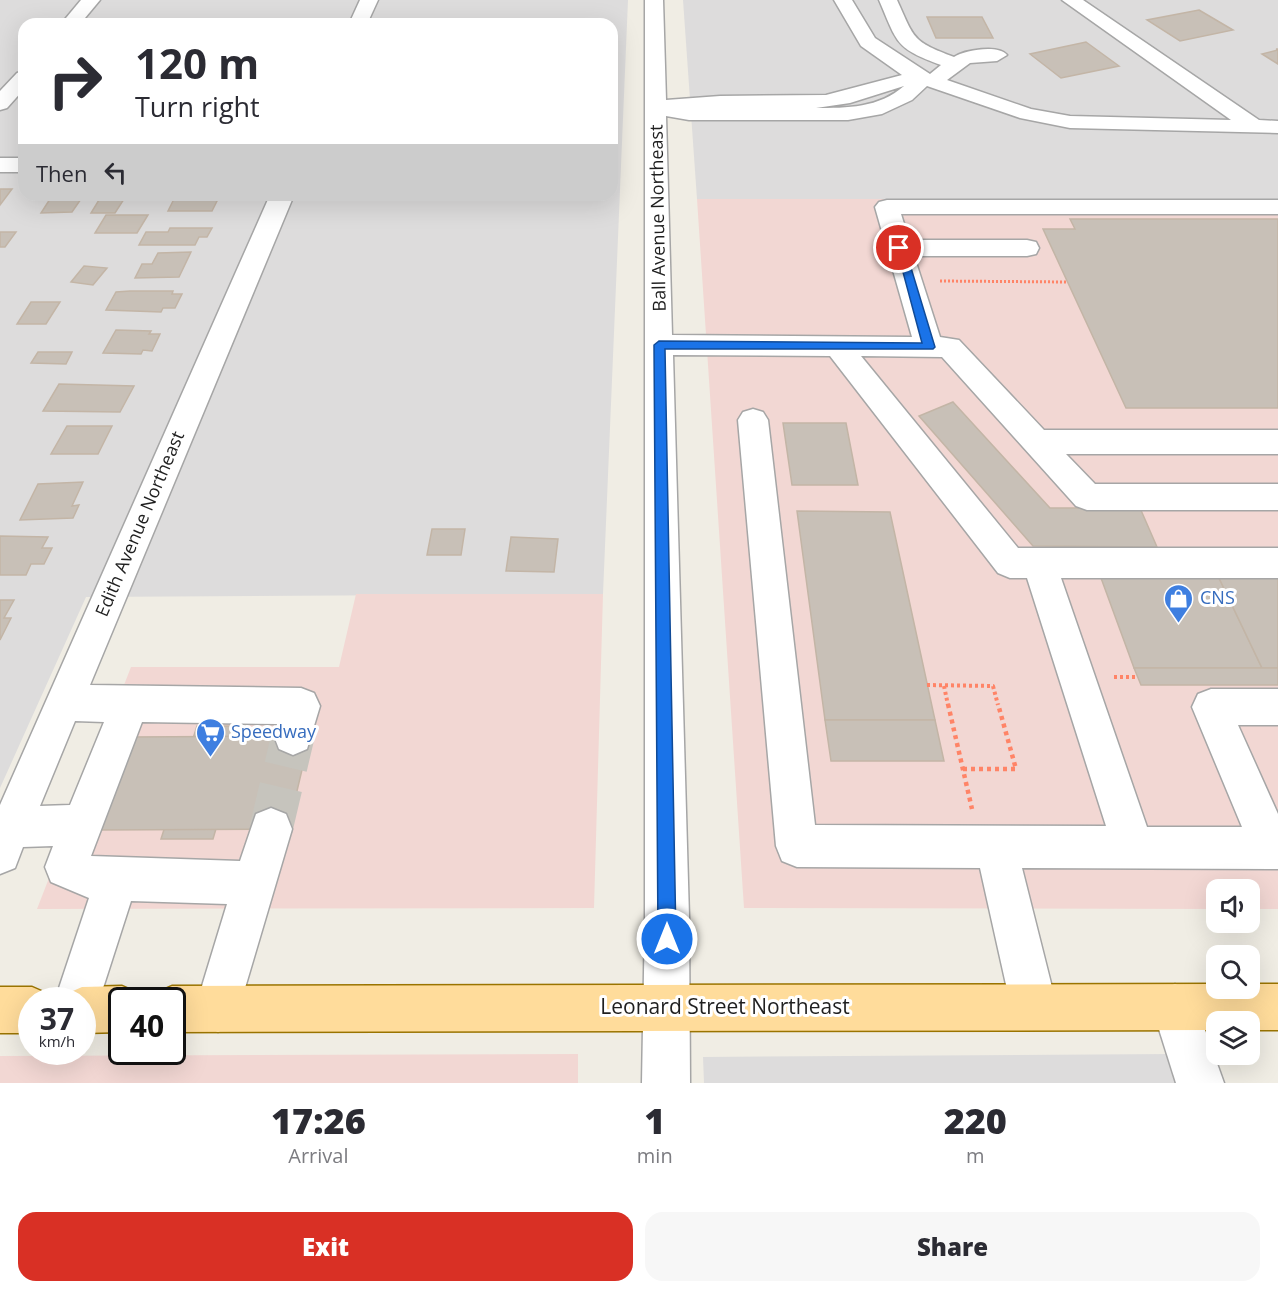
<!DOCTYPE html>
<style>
:root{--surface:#fff;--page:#f7f7f7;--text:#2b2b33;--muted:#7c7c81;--accent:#d93025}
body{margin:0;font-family:"Open Sans",sans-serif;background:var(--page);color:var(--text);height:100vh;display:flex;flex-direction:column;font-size:22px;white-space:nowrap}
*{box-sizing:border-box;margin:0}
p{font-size:20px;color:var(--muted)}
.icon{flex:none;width:33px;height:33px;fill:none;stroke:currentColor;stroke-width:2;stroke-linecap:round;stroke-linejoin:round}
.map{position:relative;height:1083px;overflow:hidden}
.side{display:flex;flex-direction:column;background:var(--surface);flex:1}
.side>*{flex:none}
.top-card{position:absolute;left:18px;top:18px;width:600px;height:183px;border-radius:18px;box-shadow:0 6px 24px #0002;background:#fff;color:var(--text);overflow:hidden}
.controls{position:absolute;left:1206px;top:879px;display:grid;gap:12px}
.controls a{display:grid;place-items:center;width:54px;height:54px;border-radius:12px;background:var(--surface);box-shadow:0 6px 24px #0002;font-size:30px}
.speed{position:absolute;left:18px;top:987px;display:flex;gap:12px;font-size:30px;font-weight:700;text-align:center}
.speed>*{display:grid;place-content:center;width:78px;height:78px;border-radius:50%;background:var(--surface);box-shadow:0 6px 24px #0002;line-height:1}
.speed small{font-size:15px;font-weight:400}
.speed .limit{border:3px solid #111;border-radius:9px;background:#fff;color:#111}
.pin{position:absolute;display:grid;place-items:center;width:51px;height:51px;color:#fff;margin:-26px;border:3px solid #fff;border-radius:50%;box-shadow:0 2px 6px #0007}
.me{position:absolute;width:66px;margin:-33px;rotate:0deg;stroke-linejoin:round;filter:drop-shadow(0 0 4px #0008)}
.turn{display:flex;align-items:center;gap:21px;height:126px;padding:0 18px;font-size:27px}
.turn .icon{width:78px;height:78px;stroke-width:2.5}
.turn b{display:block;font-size:42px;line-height:51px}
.then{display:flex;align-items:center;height:57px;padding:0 18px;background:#0003;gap:12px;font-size:22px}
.eta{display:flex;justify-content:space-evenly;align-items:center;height:102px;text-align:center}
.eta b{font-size:36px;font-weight:800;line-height:42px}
.action{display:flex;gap:12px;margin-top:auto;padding:12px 18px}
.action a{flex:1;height:69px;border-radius:18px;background:var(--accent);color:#fff;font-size:24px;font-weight:800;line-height:69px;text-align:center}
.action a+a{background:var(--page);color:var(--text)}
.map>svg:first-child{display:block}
</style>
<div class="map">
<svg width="1278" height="1083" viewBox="0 0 1278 1083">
<rect width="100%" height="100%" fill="#f0ede4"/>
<g fill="#dddcdc" fill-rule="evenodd">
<path d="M0 0H628L603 594 86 597 0 788ZM24 24H612V195H24Z"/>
<polygon points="683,0 1278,0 1278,199 697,199"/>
<polygon points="1172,1054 1181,1083 704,1083 703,1057"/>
</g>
<g fill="#f2d7d3">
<polygon points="697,199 1278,199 1278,909 1250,909 1250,890 1216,890 1216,909 744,908"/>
<polygon points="356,594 603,594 594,908 37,909 131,667 339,667"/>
<polygon points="578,1054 578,1083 0,1083 0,1056"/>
</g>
<g fill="#c8c0b7" stroke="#c3b5a6" stroke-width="1.5">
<polygon points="1199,10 1233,30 1180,41 1147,20"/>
<polygon points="927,17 982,17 993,38 936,38"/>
<polygon points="1086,42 1119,66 1061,78 1030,54"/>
<polygon points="1276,49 1278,49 1278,64 1262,54 1278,50"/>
<polygon points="0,189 12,189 0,205"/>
<polygon points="102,195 126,196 115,213 91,213"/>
<polygon points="176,195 220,195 212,211 168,211"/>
<polygon points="50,199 81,199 72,212 41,213"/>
<polygon points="106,215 148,215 137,233 95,233"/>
<polygon points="1070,219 1278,219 1278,408 1126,408 1043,229 1075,229"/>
<polygon points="170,228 212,228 207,237 199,237 195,245 139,245 146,232 168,232"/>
<polygon points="0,232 16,232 5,247 0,247"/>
<polygon points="191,252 179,277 135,278 142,264 152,264 158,253"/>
<polygon points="84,266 107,268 93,285 71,282"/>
<polygon points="130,291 173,291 172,294 182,294 175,308 163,308 161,312 106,310 116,292"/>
<polygon points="31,302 60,302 46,324 17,324"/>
<polygon points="116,330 151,331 149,334 160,334 152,351 143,350 141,354 103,353"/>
<polygon points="38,352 72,352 66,364 31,363"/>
<polygon points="59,384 134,386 120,412 43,411"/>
<polygon points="953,402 1050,508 1140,508 1157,547 1033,546 919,416"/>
<polygon points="783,423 846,423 858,485 792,485"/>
<polygon points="67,426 112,426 98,454 51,454"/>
<polygon points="83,482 72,506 79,505 73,518 20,520 38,484"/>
<polygon points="797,511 890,512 935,720 825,720"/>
<polygon points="432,529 465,529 461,555 427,555"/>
<polygon points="0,536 48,537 42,548 52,548 44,564 31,564 26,575 0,575"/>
<polygon points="511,537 558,539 554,572 506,571"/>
<polygon points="1101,578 1219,578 1262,668 1134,668"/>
<polygon points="1219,578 1278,578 1278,668 1262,668"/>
<polygon points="0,600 14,600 4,618 11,618 0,640"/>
<polygon points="1134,668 1278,668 1278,685 1141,685"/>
<polygon points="825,720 935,720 944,761 831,761"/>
<polygon points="197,726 246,726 213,839 161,839"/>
<polygon points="310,736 288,829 97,830 131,737"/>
</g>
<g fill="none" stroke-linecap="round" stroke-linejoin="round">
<polyline stroke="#c6c4bd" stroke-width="43" stroke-dasharray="43 21" stroke-linecap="butt" points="271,829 293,736"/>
<defs>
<g id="minor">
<polygon points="81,0 100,0 80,24 61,24"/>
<polygon points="360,0 378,0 367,24 349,24"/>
<path d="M645 0H663L666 100 720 96 826 95 902 75 861 46 834 0H852L875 38 930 74 941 65C895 48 898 44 879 0H897C915 40 912 41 954 57 964 50 999 44 1007 55L997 61 970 63 947 80 1031 109 1070 116 1231 120 1062 0H1083L1259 120 1278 121V133L1070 128 1020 118 927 86 912 100 882 114 848 120H689L666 116 672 335 912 337 875 207 879 202 887 200H1278V214H901L909 240H1027L1036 242 1039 248 1036 254 1027 256H914L940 337 959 340 1044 430H1278V454H1066L1095 484H1278V510H1087L1076 506 942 357 861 356 1018 548H1278V578H1061L1147 827H1242L1192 707 1198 694 1211 689H1278V725H1238L1278 814V869L1022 868 1057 1007 1050 1023 1034 1030 1018 1023 1011 1007 980 868 797 867 782 861 776 846 738 420 743 412 753 409 763 412 768 420 815 825 1106 826 1027 578H1010L998 573 830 356 673 355 689 917 690 1083H642L645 917ZM904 86C879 108 847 108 816 108L850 103Z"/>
<polygon points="24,71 24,89 7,108 0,110 0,91 17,73"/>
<rect x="0" y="158" width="24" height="14"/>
<path d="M270 195H294L90 685 301 688 314 693 320 706 307 749 293 755 279 749 274 736 277 724 142 722 91 856 240 861 256 814 271 808 286 814 292 829 234 1025 218 1032 202 1025 195 1009 227 904 131 901 94 1016 82 1021V1000H55L89 898 51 882 45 867 53 846 23 847 15 868 0 874V805ZM75 721 104 722 70 805 40 806Z"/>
<polygon points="1175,984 1191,991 1224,1083 1176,1083 1152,1007 1159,991"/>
</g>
<g id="major">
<polygon points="1216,984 1216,988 1250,988 1250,984 1278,984 1278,1030 1250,1030 1250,1022 1216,1022 1216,1030 172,1032 172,1000 152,1000 156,993 172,986"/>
<polygon points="122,986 138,993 142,1000 122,1000 122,1032 82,1033 82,1000 63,1000 66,994 82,987"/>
<polygon points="0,987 32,987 48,994 51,1000 32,1000 32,1033 0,1033"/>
</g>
</defs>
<use href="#minor" stroke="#a6a6a6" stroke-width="3"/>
<use href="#major" stroke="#9a7400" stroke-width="3"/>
<polyline stroke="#ff8467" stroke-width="3" stroke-dasharray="2 2" stroke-linecap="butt" points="940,281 1068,282"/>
<g stroke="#ff8467" stroke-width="4" stroke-dasharray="3 3" stroke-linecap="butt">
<polyline points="1114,677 1138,677"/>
<polyline points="927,685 993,686 998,705"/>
<polyline points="944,686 948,705"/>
</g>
<g stroke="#ff8467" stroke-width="4.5" stroke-dasharray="4 4" stroke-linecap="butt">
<polyline points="948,704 972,809"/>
<polyline points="963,769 1016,769 998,704"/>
</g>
<use href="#minor" fill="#fff" fill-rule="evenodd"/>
<use href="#major" fill="#ffdc9b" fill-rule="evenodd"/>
</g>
<polygon fill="#1a73e8" stroke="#114b97" stroke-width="1.5" points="896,246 905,248 935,347 933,349 665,349 676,939 673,945 667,948 660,945 658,939 654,345 659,341 922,343"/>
<defs>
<symbol id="shop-pin" viewBox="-11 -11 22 30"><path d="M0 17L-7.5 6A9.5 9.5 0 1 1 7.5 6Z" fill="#3f7fe0" stroke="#fff"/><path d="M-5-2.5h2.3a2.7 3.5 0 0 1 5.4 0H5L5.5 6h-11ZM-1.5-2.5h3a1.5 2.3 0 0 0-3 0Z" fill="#fff"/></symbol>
<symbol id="supermarket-pin" viewBox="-11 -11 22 30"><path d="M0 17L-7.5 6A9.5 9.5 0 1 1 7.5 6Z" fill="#3f7fe0" stroke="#fff"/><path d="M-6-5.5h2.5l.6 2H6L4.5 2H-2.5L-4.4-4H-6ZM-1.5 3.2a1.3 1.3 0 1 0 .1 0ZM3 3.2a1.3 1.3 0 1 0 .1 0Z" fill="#fff"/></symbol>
</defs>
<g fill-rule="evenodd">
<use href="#shop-pin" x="1162" y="582" width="33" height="45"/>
<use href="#supermarket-pin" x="194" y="716" width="33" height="45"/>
</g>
<g text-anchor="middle" stroke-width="6" stroke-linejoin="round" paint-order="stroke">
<g font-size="18" fill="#1f1f1f" stroke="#fff">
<text transform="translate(658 218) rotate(-91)" y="6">Ball Avenue Northeast</text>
<text transform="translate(140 524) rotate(-67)" y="6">Edith Avenue Northeast</text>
</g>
<g font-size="18" fill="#366cbe" stroke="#fff" text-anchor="start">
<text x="1200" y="604">CNS</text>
<text x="231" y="738">Speedway</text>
</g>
<g font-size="21" fill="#1f1f1f" stroke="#fff">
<text x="725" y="1014">Leonard Street Northeast</text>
</g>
</g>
</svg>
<div class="controls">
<a><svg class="icon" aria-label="sound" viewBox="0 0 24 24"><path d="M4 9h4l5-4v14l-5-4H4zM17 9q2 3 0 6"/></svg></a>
<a><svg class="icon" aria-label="search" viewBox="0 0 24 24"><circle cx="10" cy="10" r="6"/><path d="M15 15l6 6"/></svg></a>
<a><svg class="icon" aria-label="layers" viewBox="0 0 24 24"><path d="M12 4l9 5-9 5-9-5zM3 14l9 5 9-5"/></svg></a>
</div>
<div class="speed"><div>37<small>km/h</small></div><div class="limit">40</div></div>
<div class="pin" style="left:899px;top:248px;background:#d93025"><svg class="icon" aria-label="arrive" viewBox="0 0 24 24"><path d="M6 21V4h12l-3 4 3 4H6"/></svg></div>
<svg class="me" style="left:667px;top:939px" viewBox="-20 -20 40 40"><circle r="17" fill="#1a73e8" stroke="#fff" stroke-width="3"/><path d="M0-11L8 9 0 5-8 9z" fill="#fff"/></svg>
<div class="top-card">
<div class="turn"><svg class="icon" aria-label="right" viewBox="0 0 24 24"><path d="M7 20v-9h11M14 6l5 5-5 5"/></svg><div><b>120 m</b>Turn right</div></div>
<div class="then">Then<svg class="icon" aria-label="left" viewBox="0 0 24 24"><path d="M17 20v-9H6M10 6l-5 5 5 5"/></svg></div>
</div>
</div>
<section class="side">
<div class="eta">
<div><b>17:26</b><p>Arrival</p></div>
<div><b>1</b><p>min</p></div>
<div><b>220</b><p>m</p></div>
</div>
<div class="action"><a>Exit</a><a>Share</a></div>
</section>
